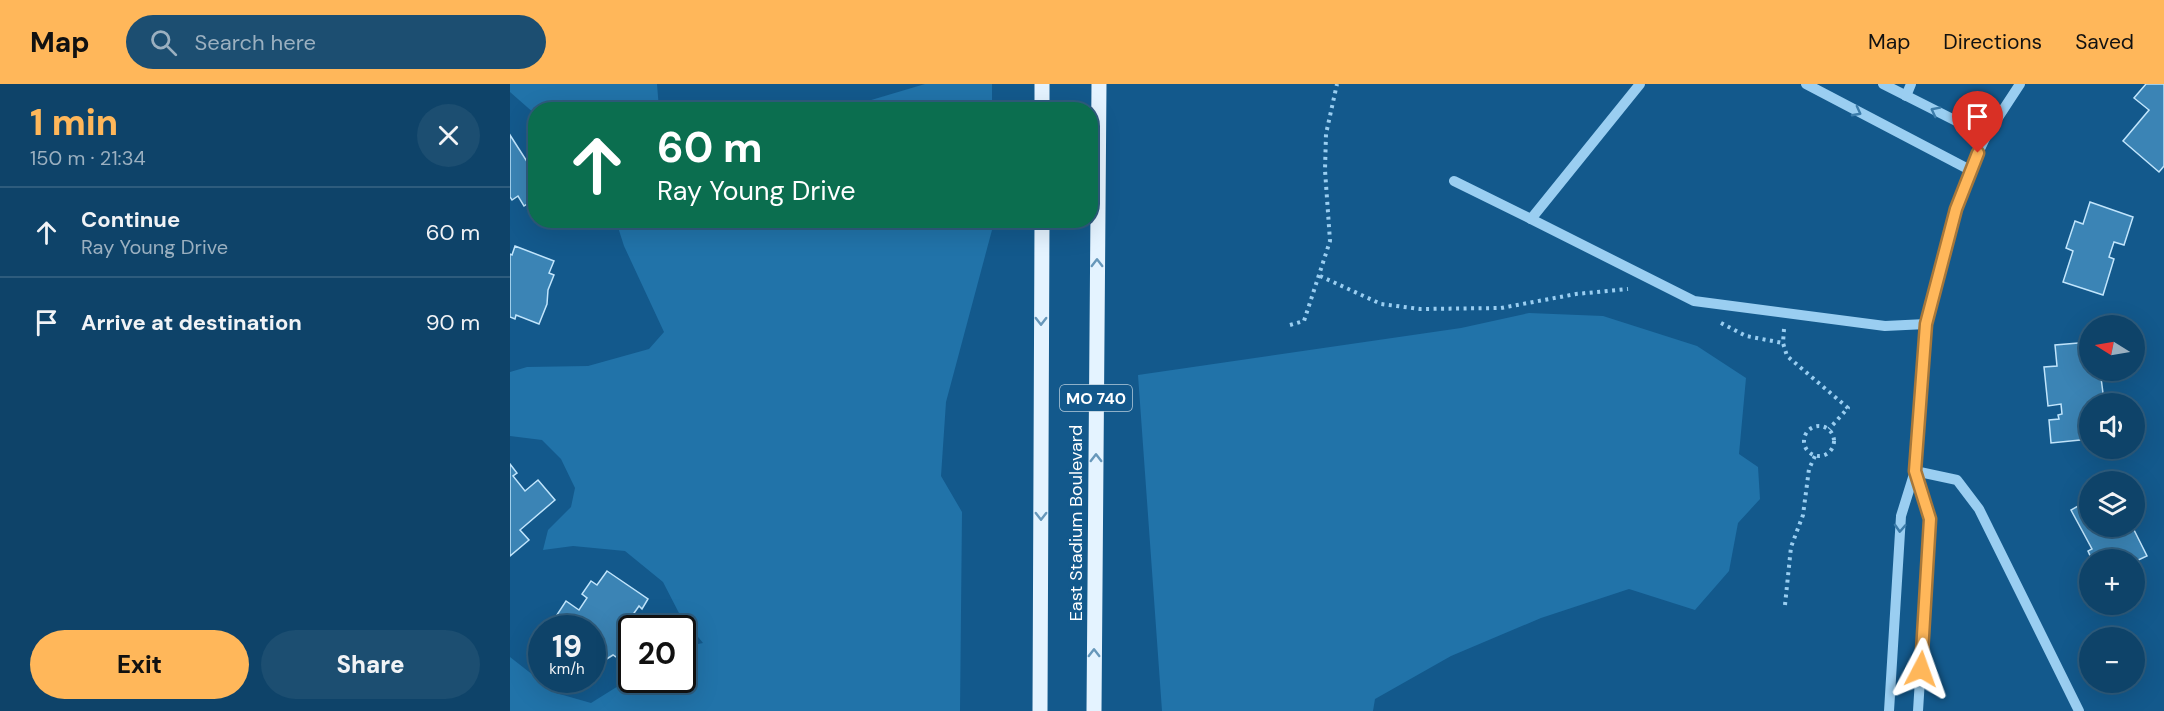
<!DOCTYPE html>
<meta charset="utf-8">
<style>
:root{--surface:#0e4369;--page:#1c4e71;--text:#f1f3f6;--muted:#9bb0c0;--line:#2e5c7d;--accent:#ffb75a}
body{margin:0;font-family:"DM Sans",sans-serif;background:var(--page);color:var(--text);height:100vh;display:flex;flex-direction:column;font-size:22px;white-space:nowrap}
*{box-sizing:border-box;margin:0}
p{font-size:20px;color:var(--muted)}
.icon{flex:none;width:33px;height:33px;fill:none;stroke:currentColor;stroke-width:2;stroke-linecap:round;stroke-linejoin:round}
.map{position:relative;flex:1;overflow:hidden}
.sheet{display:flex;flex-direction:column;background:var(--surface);width:510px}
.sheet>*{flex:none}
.banner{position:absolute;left:18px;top:18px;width:570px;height:126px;border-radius:24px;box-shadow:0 6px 24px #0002,0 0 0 2px var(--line);background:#0b6e4f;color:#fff;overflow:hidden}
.needle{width:39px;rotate:281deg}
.controls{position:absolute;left:1569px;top:231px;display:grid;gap:12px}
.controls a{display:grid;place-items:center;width:66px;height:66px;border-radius:50%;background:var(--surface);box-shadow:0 6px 24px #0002,0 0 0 2px var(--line);font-size:30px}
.speed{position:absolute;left:18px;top:531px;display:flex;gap:12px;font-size:30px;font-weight:700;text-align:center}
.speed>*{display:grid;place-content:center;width:78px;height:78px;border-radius:50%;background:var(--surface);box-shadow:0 6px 24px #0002,0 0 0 2px var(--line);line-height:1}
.speed small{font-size:15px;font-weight:400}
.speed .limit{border:3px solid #111;border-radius:9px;background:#fff;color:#111}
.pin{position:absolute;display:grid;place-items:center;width:51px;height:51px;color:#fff;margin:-62px -26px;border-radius:50% 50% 50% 0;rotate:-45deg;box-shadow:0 0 6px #0007}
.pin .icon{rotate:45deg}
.me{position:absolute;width:66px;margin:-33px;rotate:4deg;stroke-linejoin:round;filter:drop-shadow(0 0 4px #0008)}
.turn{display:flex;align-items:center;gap:21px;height:126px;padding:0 30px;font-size:27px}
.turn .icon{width:78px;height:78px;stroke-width:2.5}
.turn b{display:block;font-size:42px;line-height:51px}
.round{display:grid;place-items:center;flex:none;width:63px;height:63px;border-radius:32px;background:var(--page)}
.summary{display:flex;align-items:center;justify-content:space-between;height:102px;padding:0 30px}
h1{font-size:36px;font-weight:800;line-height:45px;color:var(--accent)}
.cta{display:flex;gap:12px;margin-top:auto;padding:12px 30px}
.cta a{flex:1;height:69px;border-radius:36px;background:var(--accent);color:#111;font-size:24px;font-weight:800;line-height:69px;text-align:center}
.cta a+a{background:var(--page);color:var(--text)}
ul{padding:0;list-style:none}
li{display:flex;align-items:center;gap:18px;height:90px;padding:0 30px;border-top:2px solid var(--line)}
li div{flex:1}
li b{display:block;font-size:22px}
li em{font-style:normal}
header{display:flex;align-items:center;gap:36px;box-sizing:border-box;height:84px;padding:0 30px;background:var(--accent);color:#111}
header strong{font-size:28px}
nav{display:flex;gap:33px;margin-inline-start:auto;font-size:21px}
.search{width:420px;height:54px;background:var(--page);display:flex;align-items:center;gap:15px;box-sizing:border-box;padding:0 21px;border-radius:33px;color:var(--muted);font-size:22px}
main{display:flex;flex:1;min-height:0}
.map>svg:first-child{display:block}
</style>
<header>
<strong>Map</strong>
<div class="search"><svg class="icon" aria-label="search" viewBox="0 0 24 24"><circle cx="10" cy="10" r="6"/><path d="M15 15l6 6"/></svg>Search here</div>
<nav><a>Map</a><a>Directions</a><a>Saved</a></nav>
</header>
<main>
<section class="sheet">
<div class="summary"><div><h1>1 min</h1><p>150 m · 21:34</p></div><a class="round"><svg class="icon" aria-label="close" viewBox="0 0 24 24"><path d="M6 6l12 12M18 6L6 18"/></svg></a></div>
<ul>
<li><svg class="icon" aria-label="ahead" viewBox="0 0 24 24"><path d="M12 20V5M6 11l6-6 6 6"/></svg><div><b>Continue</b><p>Ray Young Drive</p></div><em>60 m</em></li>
<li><svg class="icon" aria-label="arrive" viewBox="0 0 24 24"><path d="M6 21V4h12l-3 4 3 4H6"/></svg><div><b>Arrive at destination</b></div><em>90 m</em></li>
</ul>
<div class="cta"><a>Exit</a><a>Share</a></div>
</section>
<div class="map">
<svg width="1654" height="627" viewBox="0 0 1654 627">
<rect width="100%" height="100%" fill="#13598c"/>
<g fill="#2173a9">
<polygon points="0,0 147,0 149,25 26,26 25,30 0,8"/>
<polygon points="415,0 482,0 482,25 331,25"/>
<polygon points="106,137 482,137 482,146 436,318 431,392 452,428 450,627 0,627 0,573 46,609 81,619 121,594 172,596 173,563 193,559 170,531 153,498 115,467 63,462 33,466 38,446 61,423 65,404 51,375 32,356 0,352 0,288 17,283 78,282 139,265 154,248 114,162"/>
<polygon points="1019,229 1093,232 1187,262 1236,294 1229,370 1248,383 1250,415 1228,439 1219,487 1185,526 1119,505 1031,534 941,572 865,615 863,627 652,627 628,291 951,244"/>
</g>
<g fill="#3b84b5" stroke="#c1e5fc" stroke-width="1.5">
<polygon points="1636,0 1654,0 1654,82 1649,88 1613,57 1639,26 1624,14"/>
<polygon points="0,51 23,87 26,85 26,114 14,122 8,112 2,116 0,113"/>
<polygon points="1580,118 1623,133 1614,161 1604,158 1599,173 1604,175 1593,211 1553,198 1563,167 1556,164 1565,137 1573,140"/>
<polygon points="5,162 44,177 39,189 44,191 38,206 37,220 29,240 6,231 5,235 0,233 0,170 2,171"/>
<polygon points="1580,258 1580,286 1590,286 1594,317 1589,318 1589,320 1580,320 1580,355 1541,359 1539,336 1549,335 1548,331 1552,330 1551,320 1538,322 1534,283 1547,282 1545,261"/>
<polygon points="0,380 7,389 3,392 15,407 28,396 45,416 10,446 19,456 0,472"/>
<polygon points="1624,414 1633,430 1624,434"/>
<polygon points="1577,417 1580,421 1580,442 1622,442 1637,472 1624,478 1624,476 1582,476 1578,467 1582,465 1561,426"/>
<polygon points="97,487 138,515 132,525 129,522 110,549 122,558 122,569 115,579 103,571 95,576 94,584 82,586 82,544 48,544 41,540 56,517 69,526 77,514 72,510 81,497 87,501"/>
</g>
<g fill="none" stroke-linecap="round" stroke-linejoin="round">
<g stroke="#9acef1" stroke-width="4" stroke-dasharray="3 4.5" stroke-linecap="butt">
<polyline points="810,192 871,220 910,225 991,224 1066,210 1118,205"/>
<polyline points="1211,239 1236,252 1273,259"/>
<polyline points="780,241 794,237 820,157 815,86 816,50 827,0"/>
<polyline points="1274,245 1273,259 1277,272 1338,324 1319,345"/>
<circle cx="1309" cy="357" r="15"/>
<polyline points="1275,521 1281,463 1293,431 1299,385 1305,372"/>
</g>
<g stroke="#9acef1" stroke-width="10">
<polyline points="1130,0 1021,135 1184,217 1375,242 1416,240"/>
<polyline points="1296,0 1460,86"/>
<polyline points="1373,0 1476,52"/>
<polyline points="1396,12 1401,0"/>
<polyline points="944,97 1021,135"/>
<polyline points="1405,387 1447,396 1469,425 1569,627"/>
<polyline points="1405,388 1420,435 1408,627"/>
<polyline points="1379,627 1391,432 1405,387 1416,240 1446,125 1460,86 1476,52 1510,0"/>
</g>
<g stroke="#e4f3ff" stroke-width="15">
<polyline points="532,26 532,0"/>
<polyline points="530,627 532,136"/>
<polyline points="584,627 589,0"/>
</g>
</g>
<defs><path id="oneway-chevron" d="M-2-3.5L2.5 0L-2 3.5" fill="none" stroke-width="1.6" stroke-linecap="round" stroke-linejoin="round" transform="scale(1.5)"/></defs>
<g stroke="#3c7caa">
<use href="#oneway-chevron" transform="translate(1425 27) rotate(-153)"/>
<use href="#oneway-chevron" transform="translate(1347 28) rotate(28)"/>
<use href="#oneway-chevron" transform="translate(1390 444) rotate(93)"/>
</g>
<g stroke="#6797ba">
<use href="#oneway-chevron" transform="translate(587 179) rotate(-90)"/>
<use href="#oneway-chevron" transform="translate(531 237) rotate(90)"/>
<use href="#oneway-chevron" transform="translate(586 374) rotate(-90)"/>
<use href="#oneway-chevron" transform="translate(531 432) rotate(90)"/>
<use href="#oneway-chevron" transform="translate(584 569) rotate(-90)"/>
</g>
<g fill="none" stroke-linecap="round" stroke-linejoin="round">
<defs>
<polyline id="route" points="1411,585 1420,435 1405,387 1416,240 1446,125 1468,69"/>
</defs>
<use href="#route" stroke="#a6773a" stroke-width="15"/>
<use href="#route" stroke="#ffb75a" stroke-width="10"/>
</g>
<g text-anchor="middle" stroke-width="6" stroke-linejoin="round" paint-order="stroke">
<rect fill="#13598c" stroke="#b8cddc" stroke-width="1.5" x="550" y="301" width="72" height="26" rx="4.5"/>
<g font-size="16" font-weight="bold" fill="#fff">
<text x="586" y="320">MO 740</text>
</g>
<g font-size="18" fill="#fff" stroke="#13598c">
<text transform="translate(566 439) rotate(-90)" y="6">East Stadium Boulevard</text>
</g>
</g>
</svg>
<div class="controls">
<a><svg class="needle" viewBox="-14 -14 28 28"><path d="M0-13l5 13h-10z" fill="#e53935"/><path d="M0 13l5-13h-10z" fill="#9bb0c0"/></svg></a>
<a><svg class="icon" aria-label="sound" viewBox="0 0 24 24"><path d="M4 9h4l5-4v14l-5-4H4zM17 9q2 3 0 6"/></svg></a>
<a><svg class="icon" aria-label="layers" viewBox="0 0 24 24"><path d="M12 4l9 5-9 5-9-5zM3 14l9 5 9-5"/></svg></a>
<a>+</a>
<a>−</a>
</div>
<div class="speed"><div>19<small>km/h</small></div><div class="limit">20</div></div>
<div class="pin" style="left:1468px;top:69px;background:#d93025"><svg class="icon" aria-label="arrive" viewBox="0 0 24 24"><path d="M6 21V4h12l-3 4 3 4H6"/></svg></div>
<svg class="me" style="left:1411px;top:585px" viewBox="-20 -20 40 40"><path d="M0-17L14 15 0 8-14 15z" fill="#ffb75a" stroke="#fff" stroke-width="4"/></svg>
<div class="banner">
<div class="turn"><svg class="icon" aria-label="ahead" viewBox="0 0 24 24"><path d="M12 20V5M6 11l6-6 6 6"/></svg><div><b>60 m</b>Ray Young Drive</div></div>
</div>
</div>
</main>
